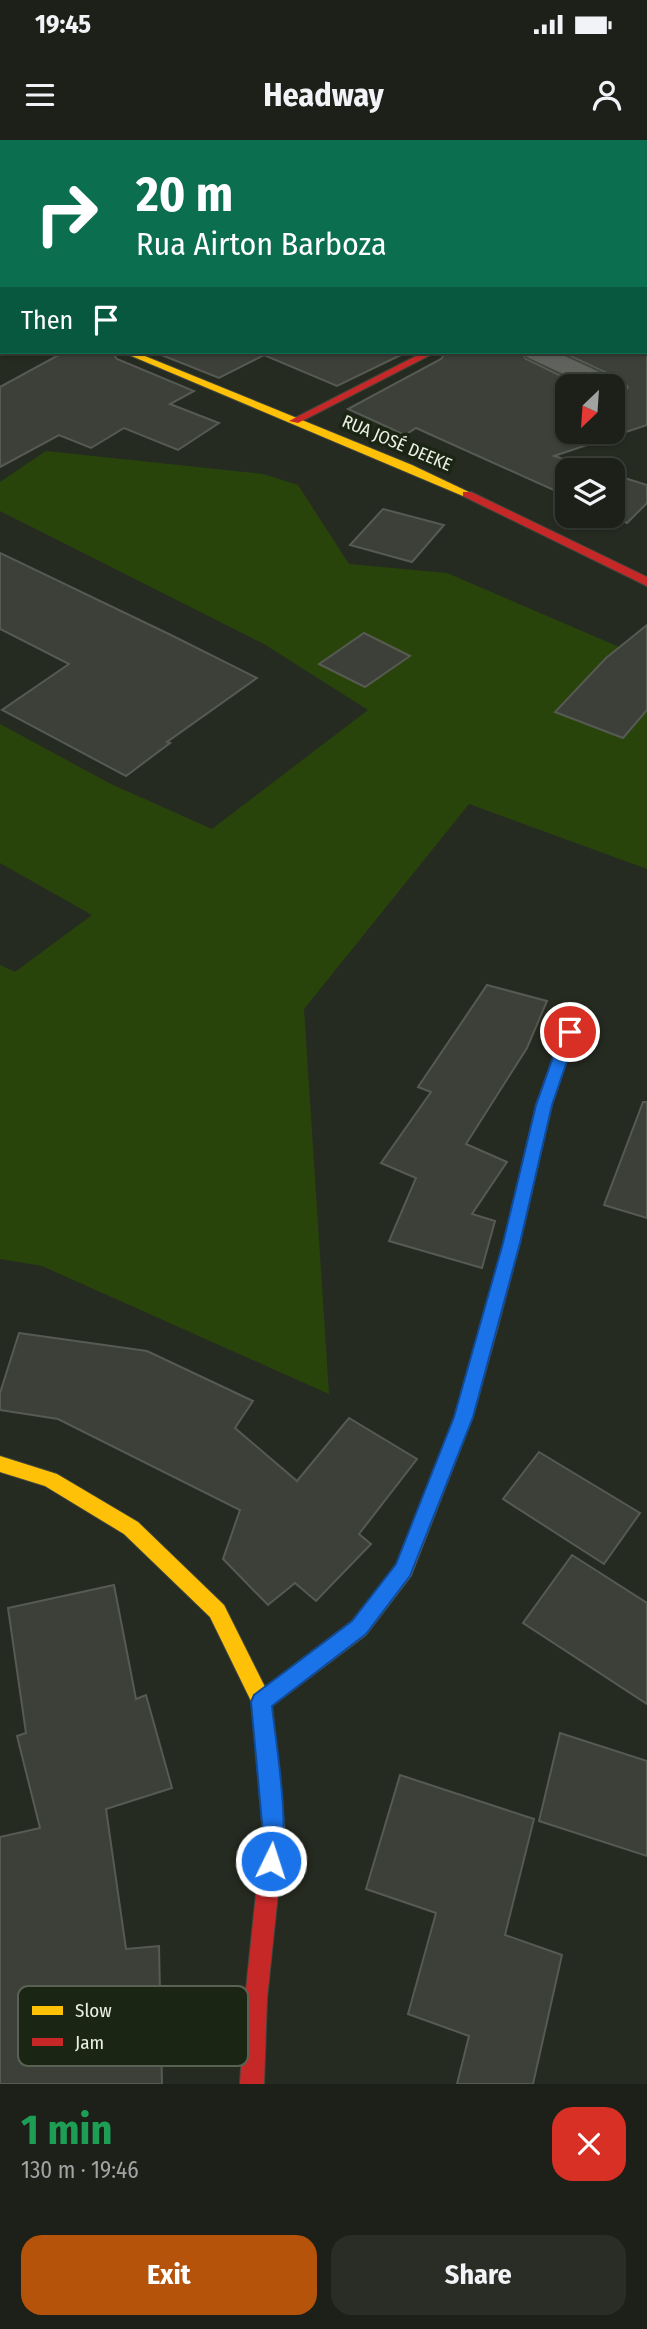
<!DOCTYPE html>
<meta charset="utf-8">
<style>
:root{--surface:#1c2019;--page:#292d26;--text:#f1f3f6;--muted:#a0a3a2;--line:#3a3e38;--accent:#b45309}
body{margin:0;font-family:"Fira Sans Condensed",sans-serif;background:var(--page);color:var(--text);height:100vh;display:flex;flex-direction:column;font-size:26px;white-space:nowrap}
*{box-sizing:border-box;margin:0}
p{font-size:23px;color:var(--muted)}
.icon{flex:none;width:38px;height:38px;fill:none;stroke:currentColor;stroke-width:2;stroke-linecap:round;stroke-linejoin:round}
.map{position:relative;height:1944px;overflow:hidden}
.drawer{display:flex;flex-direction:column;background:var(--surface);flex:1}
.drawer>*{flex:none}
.guide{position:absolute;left:0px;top:0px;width:648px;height:214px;box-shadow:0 2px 5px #0004,0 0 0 2px var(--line);background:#0b6e4f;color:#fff;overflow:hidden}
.needle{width:46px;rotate:205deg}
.tools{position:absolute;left:555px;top:234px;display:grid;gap:14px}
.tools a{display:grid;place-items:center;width:70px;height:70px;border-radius:14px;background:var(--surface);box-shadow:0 2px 5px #0004,0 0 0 2px var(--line);font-size:35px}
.pin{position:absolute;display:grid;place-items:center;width:60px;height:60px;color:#fff;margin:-30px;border:4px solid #fff;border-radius:50%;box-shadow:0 2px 7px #0007}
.me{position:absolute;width:77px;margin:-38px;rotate:4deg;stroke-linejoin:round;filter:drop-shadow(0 0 5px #0008)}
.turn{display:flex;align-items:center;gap:24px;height:147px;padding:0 21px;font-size:32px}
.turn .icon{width:91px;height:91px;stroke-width:2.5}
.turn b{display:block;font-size:49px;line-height:60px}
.then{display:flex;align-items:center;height:66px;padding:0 21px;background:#0003;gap:14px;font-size:26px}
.round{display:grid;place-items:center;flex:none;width:74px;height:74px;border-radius:21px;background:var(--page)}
.head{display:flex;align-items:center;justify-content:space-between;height:119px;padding:0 21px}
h1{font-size:42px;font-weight:700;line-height:52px;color:#1e9e55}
.button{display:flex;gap:14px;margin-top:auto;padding:14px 21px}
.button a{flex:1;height:80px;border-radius:21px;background:var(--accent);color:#fff;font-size:28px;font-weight:700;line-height:80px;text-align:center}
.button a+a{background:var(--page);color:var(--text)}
.status{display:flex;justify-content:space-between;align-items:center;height:49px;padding:0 35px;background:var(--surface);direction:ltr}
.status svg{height:19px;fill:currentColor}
header{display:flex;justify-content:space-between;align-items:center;height:91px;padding:0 21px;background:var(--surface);font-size:32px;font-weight:700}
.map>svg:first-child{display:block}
</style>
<div class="status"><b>19:45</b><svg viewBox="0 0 49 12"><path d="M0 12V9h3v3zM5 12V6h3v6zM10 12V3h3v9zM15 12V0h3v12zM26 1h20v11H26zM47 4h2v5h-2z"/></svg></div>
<header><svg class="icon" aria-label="menu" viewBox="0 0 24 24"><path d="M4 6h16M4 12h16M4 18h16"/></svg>Headway<svg class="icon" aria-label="person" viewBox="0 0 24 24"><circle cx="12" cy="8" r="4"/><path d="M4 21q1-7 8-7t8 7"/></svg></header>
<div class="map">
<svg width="647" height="1944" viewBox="0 0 647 1944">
<rect width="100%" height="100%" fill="#262b21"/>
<polygon fill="#29440b" points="46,311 263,334 298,345 349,424 447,433 647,519 647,729 469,664 304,869 329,1254 42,1126 0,1119 0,825 15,832 92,775 0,723 0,584 111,644 212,689 368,570 264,504 0,371 0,342"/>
<g fill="#3c4038" stroke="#565a52" stroke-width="2">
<polygon points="64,212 112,212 117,219 194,251 170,264 219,283 178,310 124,288 91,308 59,295 0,327 0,247"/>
<polygon points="154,212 407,212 337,246 264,215 219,238"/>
<polygon points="446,212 521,212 526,219 584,247 567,247 567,292 612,292 612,257 623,254 628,247 622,240 562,212 647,212 647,285 554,316 602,331 567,331 567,356 416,288 405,295 348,269 441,219"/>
<polygon points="612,334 647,345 647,363 627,383 611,376"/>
<polygon points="383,369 444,385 412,422 350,405"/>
<polygon points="0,413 173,496 257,538 167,602 170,603 126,636 2,570 69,524 0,489"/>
<polygon points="647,485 647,570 623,598 555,572 606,518"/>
<polygon points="364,493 410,516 365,547 319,524"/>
<polygon points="487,845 547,861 527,908 466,1004 507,1022 472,1074 495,1081 482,1128 389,1101 416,1038 381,1023 431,952 418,947"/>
<polygon points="643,962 647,962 647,1078 604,1065"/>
<polygon points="19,1193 147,1211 253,1261 235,1288 297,1341 349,1278 417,1319 359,1394 371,1404 316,1461 295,1443 268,1465 223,1419 240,1370 58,1279 0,1270 0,1253"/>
<polygon points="539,1312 640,1373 604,1424 503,1359"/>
<polygon points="572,1415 647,1463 647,1564 523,1483"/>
<polygon points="114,1445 136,1559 146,1555 172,1648 106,1669 126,1809 159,1806 162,1944 0,1944 0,1697 40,1688 17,1596 26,1593 8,1468"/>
<polygon points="560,1593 647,1621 647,1716 539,1681"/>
<polygon points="400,1635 534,1679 505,1795 562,1815 533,1944 457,1944 469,1896 408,1874 436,1773 366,1749"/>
</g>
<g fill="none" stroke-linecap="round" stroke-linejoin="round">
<defs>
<g id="lane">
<polygon points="70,0 88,0 69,2"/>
<polygon points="2,29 2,39 0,40 0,30"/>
</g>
<g id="street">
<polygon points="348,0 370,0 347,2"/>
<polygon points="629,0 647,0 647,8 646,2"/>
<rect x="646" y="167" width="1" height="14"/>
<polygon points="524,212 556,212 621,242 625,247 621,252 612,254 612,247 591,247 527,217"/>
</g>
<g id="slow">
<polygon points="2,168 2,175 0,176 0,169"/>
<polygon points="122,212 135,212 412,325 473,354 463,356"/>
<polygon points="490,1176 496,1178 499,1183 473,1277 411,1436 366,1495 272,1566 285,1694 279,1744 276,1752 268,1755 260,1752 257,1744 263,1694 252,1563 210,1477 124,1394 45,1346 0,1332 0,1316 57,1334 138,1382 224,1465 265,1547 352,1481 397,1425 455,1277 481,1183 484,1178"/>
</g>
<g id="jam">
<polygon points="424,212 436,212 298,283 289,281"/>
<polygon points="463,352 471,352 647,437 647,446 463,356"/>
<polygon points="578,863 585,868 552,965 520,1103 499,1183 496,1188 490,1190 484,1188 481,1183 504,1103 536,965 571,868"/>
<polygon points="268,1733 276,1736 279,1744 267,1859 264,1944 240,1944 245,1859 257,1744 260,1736"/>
</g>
</defs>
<use href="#lane" stroke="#41463d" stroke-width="3"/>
<use href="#street" stroke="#41463d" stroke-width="3"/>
<use href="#slow" stroke="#41463d" stroke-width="2"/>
<use href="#jam" stroke="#41463d" stroke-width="2"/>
<use href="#lane" fill="#60625d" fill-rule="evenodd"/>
<use href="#street" fill="#60625d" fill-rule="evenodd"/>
<use href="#slow" fill="#ffc107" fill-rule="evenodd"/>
<use href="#jam" fill="#c62828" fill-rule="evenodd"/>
</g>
<path fill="#1a73e8" stroke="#114b97" stroke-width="2" d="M570 887 577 892 552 965 520 1103 473 1277 410 1436 366 1494 272 1566C276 1605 292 1696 278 1729L271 1732 263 1729 260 1721 263 1694 251 1562 254 1555 352 1481 396 1424 454 1277 503 1103 536 965 562 892Z"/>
<g text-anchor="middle" stroke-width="7" stroke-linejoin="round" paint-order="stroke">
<g font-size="18" fill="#e8efe3" stroke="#1b2514">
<text transform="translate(397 303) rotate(23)" y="6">RUA JOSÉ DEEKE</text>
</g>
</g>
<rect x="18" y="1846" width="230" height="80" rx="10" fill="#1b2514" stroke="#586252" stroke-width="2"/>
<rect x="32" y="1866" width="31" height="9" fill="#ffc107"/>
<rect x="32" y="1898" width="31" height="8" fill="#c62828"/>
<g font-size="19" fill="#e8efe3">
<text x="75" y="1877">Slow</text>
<text x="75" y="1909">Jam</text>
</g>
</svg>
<div class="tools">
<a><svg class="needle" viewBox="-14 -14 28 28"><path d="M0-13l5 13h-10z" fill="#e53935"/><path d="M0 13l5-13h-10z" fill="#a0a3a2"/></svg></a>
<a><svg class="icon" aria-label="layers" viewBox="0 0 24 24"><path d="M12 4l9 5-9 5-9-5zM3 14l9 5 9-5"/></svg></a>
</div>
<div class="pin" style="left:570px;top:892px;background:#d93025"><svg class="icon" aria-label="arrive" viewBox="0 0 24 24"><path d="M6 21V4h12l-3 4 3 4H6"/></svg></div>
<svg class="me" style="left:271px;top:1721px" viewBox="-20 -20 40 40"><circle r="17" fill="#1a73e8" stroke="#fff" stroke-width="3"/><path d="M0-11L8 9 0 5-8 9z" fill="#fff"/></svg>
<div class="guide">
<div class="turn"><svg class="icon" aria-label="right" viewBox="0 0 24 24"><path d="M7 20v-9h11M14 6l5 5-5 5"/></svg><div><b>20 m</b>Rua Airton Barboza</div></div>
<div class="then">Then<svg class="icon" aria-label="arrive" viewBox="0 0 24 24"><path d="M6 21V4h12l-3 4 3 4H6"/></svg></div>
</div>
</div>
<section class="drawer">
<div class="head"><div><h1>1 min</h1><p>130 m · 19:46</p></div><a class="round" style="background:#d93025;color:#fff"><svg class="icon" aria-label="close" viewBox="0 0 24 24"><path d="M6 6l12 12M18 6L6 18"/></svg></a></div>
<div class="button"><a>Exit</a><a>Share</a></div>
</section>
